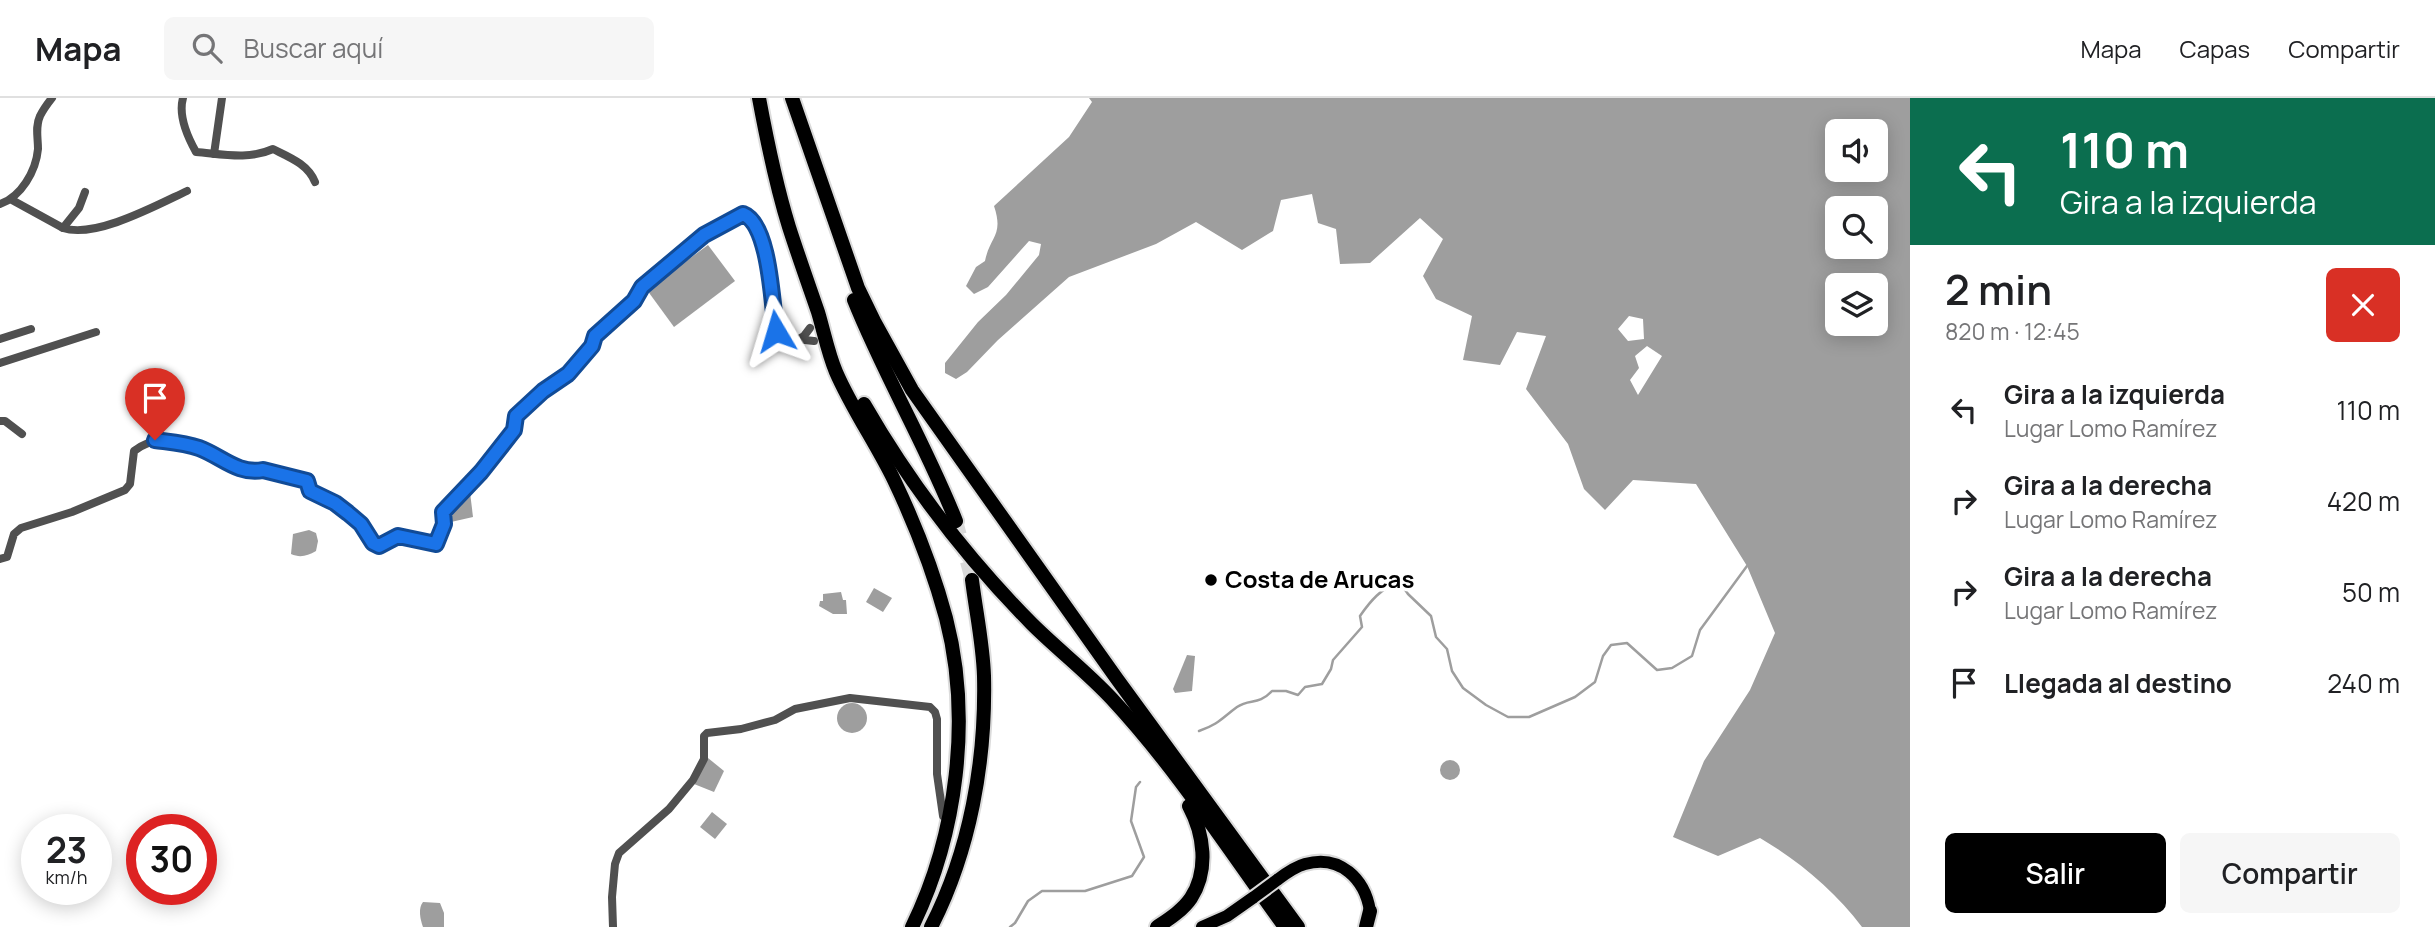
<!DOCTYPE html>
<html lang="es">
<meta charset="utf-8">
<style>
:root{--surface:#fff;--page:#f6f6f6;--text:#202124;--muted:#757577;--line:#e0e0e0;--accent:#000}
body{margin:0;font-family:Manrope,sans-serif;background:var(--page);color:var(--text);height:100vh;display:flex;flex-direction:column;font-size:26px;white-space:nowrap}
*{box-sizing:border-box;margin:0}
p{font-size:23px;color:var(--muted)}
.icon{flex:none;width:38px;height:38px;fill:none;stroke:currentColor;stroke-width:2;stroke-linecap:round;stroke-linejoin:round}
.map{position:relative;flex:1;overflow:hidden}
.drawer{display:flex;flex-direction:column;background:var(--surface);width:525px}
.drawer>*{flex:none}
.banner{background:#0b6e4f;color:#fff;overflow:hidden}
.fabs{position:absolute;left:1825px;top:21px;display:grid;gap:14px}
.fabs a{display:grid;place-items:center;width:63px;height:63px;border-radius:10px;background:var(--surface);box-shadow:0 4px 18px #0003;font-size:35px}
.speed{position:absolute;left:21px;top:716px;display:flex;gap:14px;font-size:35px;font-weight:700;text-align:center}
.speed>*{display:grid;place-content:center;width:91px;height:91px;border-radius:50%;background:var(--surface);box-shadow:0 4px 18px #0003;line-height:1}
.speed small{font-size:18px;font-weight:400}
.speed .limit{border:10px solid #d22;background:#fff;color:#111}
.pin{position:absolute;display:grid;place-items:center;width:60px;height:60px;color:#fff;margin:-72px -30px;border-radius:50% 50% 50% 0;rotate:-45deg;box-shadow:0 0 7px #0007}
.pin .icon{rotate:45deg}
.me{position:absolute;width:77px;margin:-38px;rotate:353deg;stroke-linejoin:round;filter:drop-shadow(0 0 5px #0008)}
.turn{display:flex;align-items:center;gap:24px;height:147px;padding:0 35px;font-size:32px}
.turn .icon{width:91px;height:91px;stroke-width:2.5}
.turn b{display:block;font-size:49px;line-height:60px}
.round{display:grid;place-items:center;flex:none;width:74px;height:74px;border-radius:10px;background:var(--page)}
.headline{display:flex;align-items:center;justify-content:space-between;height:119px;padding:0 35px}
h1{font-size:42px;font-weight:600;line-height:52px}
.cta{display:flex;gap:14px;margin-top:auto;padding:14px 35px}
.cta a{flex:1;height:80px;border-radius:10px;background:var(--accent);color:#fff;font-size:28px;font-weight:600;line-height:80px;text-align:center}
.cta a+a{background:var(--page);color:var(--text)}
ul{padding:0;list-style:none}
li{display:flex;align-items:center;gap:21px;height:91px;padding:0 35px}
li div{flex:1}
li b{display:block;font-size:26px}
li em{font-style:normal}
header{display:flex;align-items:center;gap:42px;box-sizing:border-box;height:98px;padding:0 35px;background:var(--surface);border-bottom:2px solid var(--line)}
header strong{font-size:33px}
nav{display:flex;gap:38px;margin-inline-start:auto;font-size:24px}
.search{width:490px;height:63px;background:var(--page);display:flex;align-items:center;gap:18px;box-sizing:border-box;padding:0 24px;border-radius:10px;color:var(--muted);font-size:26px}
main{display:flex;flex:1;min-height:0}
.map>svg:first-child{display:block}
</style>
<header>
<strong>Mapa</strong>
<div class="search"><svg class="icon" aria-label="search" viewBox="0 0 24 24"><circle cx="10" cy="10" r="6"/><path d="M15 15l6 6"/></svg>Buscar aquí</div>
<nav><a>Mapa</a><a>Capas</a><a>Compartir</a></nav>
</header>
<main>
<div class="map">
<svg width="1910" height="829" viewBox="0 0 1910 829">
<rect width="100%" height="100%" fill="#fff"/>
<g fill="#9e9e9e" fill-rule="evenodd">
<path d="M1089 0H1910V829H1862C1835 793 1799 763 1760 740L1718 758 1673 739 1704 663 1750 592 1775 535 1747 468 1696 386 1633 382 1605 412 1584 391 1568 346 1526 291 1546 238 1517 234 1500 267 1463 262 1472 218 1436 201 1423 178 1443 141 1420 120 1370 165 1340 166 1336 131 1318 125 1312 96 1281 102 1273 133 1242 152 1196 124 1156 146 1069 179 998 242 967 274 956 281 945 275V265L978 224 1006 197 1039 157 1041 146 1029 143 988 189 974 196 966 188 976 169 985 163C990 138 1004 138 994 108L1069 39 1092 4ZM1838 33H1876V72H1838ZM1838 110H1876V149H1838ZM1838 187H1876V226H1838ZM1629 218 1643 221 1644 241 1628 243 1618 231ZM1647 248 1662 258 1638 297 1630 282 1639 270 1635 258Z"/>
<polygon points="708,147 735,183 674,229 647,192"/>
<polygon points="470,394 473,419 451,424 448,414"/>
<path d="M309 432 316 435 318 443 316 453C307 458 300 460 291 456L293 436Z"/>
<polygon points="874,490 892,500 883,514 866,504"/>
<polygon points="841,494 843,502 846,502 847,516 833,516 819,508 820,503 823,503 823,496"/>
<polygon points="1187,557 1195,558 1192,593 1175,595 1173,591"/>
<circle cx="852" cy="620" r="15"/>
<polygon points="708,660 724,673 714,694 694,686"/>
<circle cx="1450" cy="672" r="10"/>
<polygon points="712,714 727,726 715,741 700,729"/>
<path d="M423 804 440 805 444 815V829H423C420 821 418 810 423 804Z"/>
</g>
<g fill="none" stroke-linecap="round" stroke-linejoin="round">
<g stroke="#9e9e9e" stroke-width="2.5">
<path d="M1199 633C1219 626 1222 620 1237 609 1250 600 1258 608 1272 593H1286L1298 597 1305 589 1322 586 1331 571 1333 562 1362 529 1360 518C1371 502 1381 491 1399 483L1408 496 1431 518 1436 539 1447 551 1452 573 1463 590 1486 607 1508 619H1529L1575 599 1595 584 1603 558 1611 547 1627 545 1657 572 1672 570 1692 558 1700 532 1747 468"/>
<polyline points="1010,829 1015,825 1028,803 1042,793 1085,793 1132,778 1144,759 1131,723 1136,689 1140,684"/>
</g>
<polyline stroke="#d9d9d9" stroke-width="14" stroke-dasharray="14 7" stroke-linecap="butt" points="956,423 972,482"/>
<defs>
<g id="primary">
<path d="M1277 782C1285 776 1294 769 1305 766 1340 756 1365 781 1370 813"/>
<polyline points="1202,829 1227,818 1254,799"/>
</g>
<g id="highway">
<path d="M759 0C767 43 776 87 789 129 798 157 808 185 818 214 824 234 828 255 836 274 852 311 876 345 894 382 915 426 933 472 946 520 972 620 957 737 912 829"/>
<polyline points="792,0 858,190 875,225 912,292 1117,581 1298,829"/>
<path d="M854 202C884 277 926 347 956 423"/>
<path d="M864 306C910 386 966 459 1031 525 1057 551 1087 574 1112 601 1177 671 1229 752 1285 829"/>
<path d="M931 829C970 753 986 663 984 578 983 546 976 514 972 482"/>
<path d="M1157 829C1169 821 1183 812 1191 800 1209 772 1204 736 1189 708"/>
<polyline points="1366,829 1370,813"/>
</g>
</defs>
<use href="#primary" stroke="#dbdbdb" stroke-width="16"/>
<use href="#highway" stroke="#dbdbdb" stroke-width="18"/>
<g stroke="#505050" stroke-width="8">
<path d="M183 0C178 18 187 38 196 54 222 56 249 62 273 51 289 59 308 66 315 84"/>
<polyline points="214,56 222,0"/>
<polyline points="12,102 63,130 79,110 85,94"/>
<path d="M0 106C21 99 36 73 38 51 38 39 35 29 40 18 43 12 48 5 52 0"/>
<path d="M63 130C95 141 157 107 187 93"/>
<polyline points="0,241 31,231"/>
<polyline points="797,242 804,238 810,230"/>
<polyline points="0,265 96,234"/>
<polyline points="0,323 5,323 22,336"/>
<path d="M0 461 7 459 14 436 21 430 72 414 125 392 130 386 134 353C182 317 220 379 263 372L307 383 310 393 335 405 361 426 373 445 379 448 398 438 436 446 444 426 443 414 481 374 496 353 515 332 516 318 543 293 568 276 592 248 595 238 634 203 642 189 704 137 743 116C770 125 772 207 776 233L786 240 814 243"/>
<polyline points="613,829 612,799 615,766 619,755 669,711 693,682 704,661 704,638 707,635 741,631 775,622 795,611 850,600 930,609 935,614 937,621 937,676 943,718"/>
</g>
<use href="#primary" stroke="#000" stroke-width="12"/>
<use href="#highway" stroke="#000" stroke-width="14"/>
<defs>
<polyline id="primary-bridge" points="1254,799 1277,782"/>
</defs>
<use href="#primary-bridge" stroke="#dbdbdb" stroke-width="16" stroke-linecap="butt"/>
<use href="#primary-bridge" stroke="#000" stroke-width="12"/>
</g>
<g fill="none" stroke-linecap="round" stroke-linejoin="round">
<defs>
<path id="route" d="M155 342C170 344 185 345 199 350 221 358 238 377 263 372L307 383 310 393 335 405 348 415 361 426 373 445 379 448 398 438 436 446 444 426 443 414 481 374 514 332 516 318 543 293 568 276 592 248 595 238 634 203 642 189 704 137 743 116C770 126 772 207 776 233"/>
</defs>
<use href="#route" stroke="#114b97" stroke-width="18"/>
<use href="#route" stroke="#1a73e8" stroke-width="12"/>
</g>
<circle fill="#000" stroke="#fff" stroke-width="2.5" cx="1211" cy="482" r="7"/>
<g text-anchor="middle" stroke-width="7" stroke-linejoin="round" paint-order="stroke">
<g font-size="24" font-weight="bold" fill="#000" stroke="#fff" text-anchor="start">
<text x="1225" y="490">Costa de Arucas</text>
</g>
</g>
</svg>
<div class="fabs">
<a><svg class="icon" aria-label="sound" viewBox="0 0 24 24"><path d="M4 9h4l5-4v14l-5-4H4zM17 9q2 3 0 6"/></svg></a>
<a><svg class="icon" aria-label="search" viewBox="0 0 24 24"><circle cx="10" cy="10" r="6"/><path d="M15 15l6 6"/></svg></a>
<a><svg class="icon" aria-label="layers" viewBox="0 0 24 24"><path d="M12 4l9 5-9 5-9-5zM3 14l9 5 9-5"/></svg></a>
</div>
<div class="speed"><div>23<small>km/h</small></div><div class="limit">30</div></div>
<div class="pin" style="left:155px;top:342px;background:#d93025"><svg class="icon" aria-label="arrive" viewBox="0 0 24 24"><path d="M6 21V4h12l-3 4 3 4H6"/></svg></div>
<svg class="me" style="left:776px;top:233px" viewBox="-20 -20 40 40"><path d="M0-17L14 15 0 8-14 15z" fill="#1a73e8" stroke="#fff" stroke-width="4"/></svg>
</div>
<section class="drawer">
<div class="banner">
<div class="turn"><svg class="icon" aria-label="left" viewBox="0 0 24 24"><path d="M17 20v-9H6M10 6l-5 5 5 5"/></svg><div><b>110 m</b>Gira a la izquierda</div></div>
</div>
<div class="headline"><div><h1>2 min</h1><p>820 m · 12:45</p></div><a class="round" style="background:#d93025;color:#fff"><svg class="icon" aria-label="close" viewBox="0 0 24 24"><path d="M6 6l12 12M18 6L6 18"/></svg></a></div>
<ul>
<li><svg class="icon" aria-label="left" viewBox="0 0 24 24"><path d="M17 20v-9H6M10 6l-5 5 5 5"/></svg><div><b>Gira a la izquierda</b><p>Lugar Lomo Ramírez</p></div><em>110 m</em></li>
<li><svg class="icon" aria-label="right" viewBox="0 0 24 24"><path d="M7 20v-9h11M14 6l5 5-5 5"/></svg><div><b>Gira a la derecha</b><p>Lugar Lomo Ramírez</p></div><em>420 m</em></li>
<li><svg class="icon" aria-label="right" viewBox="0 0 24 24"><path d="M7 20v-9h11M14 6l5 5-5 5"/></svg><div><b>Gira a la derecha</b><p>Lugar Lomo Ramírez</p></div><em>50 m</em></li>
<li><svg class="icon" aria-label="arrive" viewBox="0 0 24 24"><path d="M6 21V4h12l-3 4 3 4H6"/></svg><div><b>Llegada al destino</b></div><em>240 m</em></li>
</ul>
<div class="cta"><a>Salir</a><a>Compartir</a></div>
</section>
</main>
